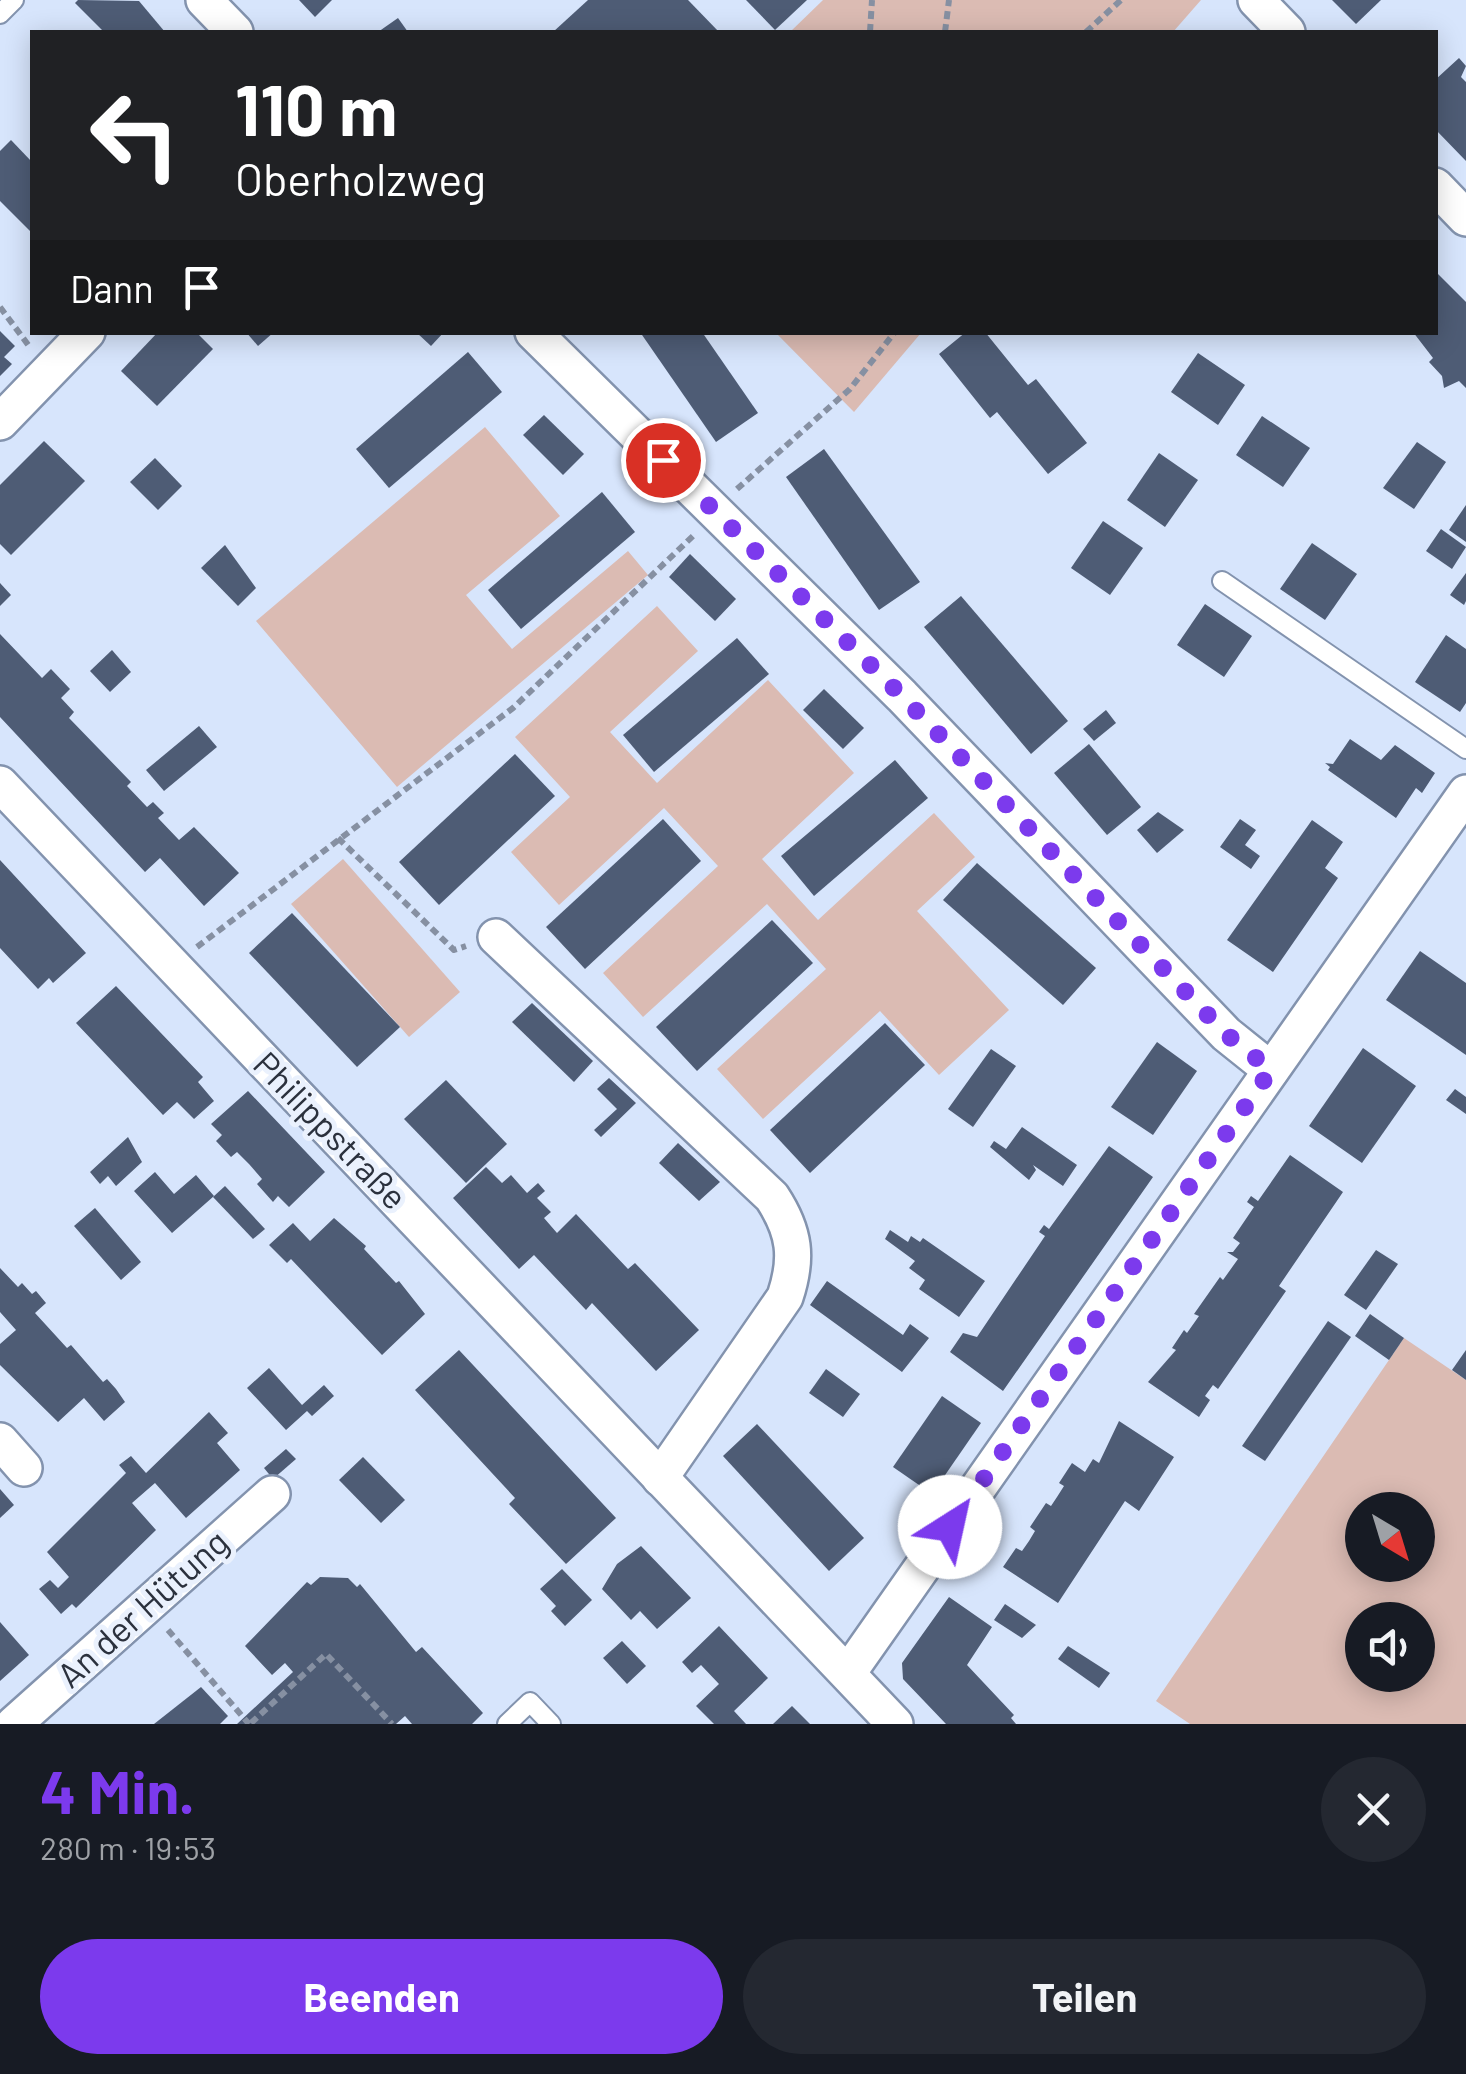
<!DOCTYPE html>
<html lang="de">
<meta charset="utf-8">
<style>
:root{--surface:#171b24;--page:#242831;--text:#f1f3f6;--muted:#9ea1a6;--accent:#7c3aed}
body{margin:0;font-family:Barlow,sans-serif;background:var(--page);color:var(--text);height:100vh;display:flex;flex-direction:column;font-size:38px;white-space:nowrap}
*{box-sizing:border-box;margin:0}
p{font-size:32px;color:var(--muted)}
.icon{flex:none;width:55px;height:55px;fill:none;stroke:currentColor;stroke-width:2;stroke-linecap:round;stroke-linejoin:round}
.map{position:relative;height:1724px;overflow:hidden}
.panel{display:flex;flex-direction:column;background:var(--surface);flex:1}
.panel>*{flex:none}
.top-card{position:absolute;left:30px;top:30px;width:1408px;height:305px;border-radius:0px;box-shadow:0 5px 25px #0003;background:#202124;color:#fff;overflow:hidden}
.needle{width:65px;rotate:142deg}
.tools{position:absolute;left:1345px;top:1492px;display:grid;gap:20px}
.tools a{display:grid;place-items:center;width:90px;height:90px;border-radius:50%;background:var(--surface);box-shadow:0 5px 25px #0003;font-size:50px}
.pin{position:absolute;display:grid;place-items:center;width:85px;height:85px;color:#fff;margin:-42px;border:5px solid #fff;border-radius:50%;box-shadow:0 2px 10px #0007}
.me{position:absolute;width:110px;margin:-55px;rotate:35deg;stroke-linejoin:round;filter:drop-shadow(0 0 8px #0008)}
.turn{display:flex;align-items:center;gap:35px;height:210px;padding:0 40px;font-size:45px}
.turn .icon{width:130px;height:130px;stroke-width:2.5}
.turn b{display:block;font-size:70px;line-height:85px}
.then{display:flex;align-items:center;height:95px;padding:0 40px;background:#0003;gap:20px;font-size:38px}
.round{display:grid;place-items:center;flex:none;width:105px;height:105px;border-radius:52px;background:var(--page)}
.head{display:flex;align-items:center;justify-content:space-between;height:170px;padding:0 40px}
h1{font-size:60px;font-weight:700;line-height:75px;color:var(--accent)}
.action{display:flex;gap:20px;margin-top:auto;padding:20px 40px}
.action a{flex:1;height:115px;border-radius:60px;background:var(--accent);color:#fff;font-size:40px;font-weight:700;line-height:115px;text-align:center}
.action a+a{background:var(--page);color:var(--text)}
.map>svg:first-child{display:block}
</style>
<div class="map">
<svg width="1466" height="1724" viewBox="0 0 1466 1724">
<rect width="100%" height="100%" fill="#d7e5fc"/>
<g fill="#dbbbb3" fill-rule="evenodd">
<polygon points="823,0 1201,0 1173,32 790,32"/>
<polygon points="776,333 921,333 854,412"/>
<polygon points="485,427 560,516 466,595 512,649 628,551 648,575 397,787 256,621"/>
<polygon points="657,606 698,651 610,732 657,783 768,680 854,773 762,859 818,920 934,813 975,857 917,911 1009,1010 939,1075 880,1011 763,1119 717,1069 826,969 767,904 643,1017 603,973 718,866 664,808 559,905 511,852 570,797 515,737"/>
<polygon points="343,859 460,992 409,1037 291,904"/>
<path d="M1404 1338 1466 1380V1724H1190L1156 1701ZM1362 1510H1418V1565H1362ZM1362 1620H1418V1675H1362Z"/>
</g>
<g fill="#4e5c75">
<polygon points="78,0 139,1 165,32 104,32 75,3"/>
<polygon points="299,0 332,0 315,17"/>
<polygon points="588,0 688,0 719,32 553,32"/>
<polygon points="746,0 807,0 775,30"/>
<polygon points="1332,0 1381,0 1356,24"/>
<polygon points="398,18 408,32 378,32"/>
<polygon points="1459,58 1466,66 1461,77 1466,82 1466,161 1435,129 1435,80"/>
<polygon points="11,140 32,162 32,233 0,201 0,151"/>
<polygon points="1438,274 1466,302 1466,388 1459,381 1444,388 1442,376 1429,362 1433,358 1413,332 1435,332"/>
<polygon points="0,331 15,346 4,357 12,364 0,376"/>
<polygon points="158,332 196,332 213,349 157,406 121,371"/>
<polygon points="246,332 274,332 258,346"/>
<polygon points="416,332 444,332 431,346"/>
<polygon points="640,332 702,332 758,413 716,442"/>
<polygon points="966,332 985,332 1028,385 1036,379 1087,443 1048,474 997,412 990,418 939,354"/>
<polygon points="468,352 502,392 389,488 356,449"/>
<polygon points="1198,353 1245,385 1218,425 1171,392"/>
<polygon points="544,415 584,454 563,475 523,435"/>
<polygon points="1262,416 1310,448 1283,487 1236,455"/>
<polygon points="44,441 85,481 11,555 0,544 0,485"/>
<polygon points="1417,442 1446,462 1414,509 1383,488"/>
<polygon points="824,449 920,582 879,610 786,477"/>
<polygon points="1159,453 1198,480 1165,527 1127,500"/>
<polygon points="155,458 182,486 158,510 130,482"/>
<polygon points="602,492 635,532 521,629 488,590"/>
<polygon points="1466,505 1466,542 1449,530"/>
<polygon points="1103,521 1143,548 1110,595 1071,568"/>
<polygon points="1441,529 1466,547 1452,569 1426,551"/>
<polygon points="1312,543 1357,574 1325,620 1280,589"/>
<polygon points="225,545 256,588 238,606 201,568"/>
<polygon points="690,554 736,599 715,621 669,577"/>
<polygon points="1466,573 1466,601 1464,605 1450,595"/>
<polygon points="0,583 11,595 0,606"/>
<polygon points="961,596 1068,721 1031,754 924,627"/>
<polygon points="1205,604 1252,636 1224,677 1177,645"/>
<polygon points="0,634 42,678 51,669 70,689 61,698 74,712 69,718 131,782 127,786 147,807 153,802 164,813 158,818 179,840 194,827 239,873 204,906 160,858 145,872 0,717"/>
<polygon points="1446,635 1466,649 1466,703 1460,712 1415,682"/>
<polygon points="737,638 769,674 654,772 623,735"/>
<polygon points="112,650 131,672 110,692 90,671"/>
<polygon points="824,689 864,728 843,749 803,710"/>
<polygon points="1106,710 1116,723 1094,741 1083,729"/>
<polygon points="199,726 217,747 164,791 146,770"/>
<polygon points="1350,739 1381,760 1395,745 1435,773 1422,793 1416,788 1396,818 1328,770 1330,767 1325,763 1333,764"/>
<polygon points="1089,744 1141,807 1107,835 1054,773"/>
<polygon points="515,754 555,796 439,905 399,862"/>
<polygon points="895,760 928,798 814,896 781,856"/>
<polygon points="1158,812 1184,830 1157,853 1137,830"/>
<polygon points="663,819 701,861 585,969 546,927"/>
<polygon points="1240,819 1256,830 1245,845 1260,856 1251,869 1220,847"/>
<polygon points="1312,820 1343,842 1325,868 1338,878 1273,972 1227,940"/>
<polygon points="0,860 86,953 53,983 49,978 38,989 0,948"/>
<polygon points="977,863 1096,968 1063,1005 943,900"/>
<polygon points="292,913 400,1027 357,1067 249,953"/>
<polygon points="772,920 813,963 697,1071 656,1027"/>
<polygon points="1420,951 1466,983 1466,1055 1386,1000"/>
<polygon points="116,986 203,1077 198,1082 214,1101 194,1119 177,1102 163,1115 76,1023"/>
<polygon points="532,1003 593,1061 574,1082 512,1022"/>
<polygon points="885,1023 925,1065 810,1173 770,1130"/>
<polygon points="1157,1042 1197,1071 1153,1135 1111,1107"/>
<polygon points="1363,1048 1416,1086 1362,1163 1309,1126"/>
<polygon points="991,1049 1016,1066 973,1127 948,1109"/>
<polygon points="609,1078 636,1103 601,1137 594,1130 617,1109 597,1089"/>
<polygon points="446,1080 507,1144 466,1183 404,1119"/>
<polygon points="1455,1089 1466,1097 1466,1114 1446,1100"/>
<polygon points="248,1091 325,1172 289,1207 278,1196 273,1202 257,1184 262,1179 249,1164 237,1152 231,1157 216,1141 222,1135 211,1124"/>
<polygon points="1022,1127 1077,1165 1063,1186 1033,1165 1036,1170 1029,1180 990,1147 994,1141 1006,1149"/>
<polygon points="128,1137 142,1162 116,1186 108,1176 100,1184 90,1172"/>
<polygon points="678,1143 720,1182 699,1201 659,1163"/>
<polygon points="1109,1146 1153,1177 1003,1391 950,1352 963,1333 977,1337 1045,1236 1039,1232 1044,1225 1049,1229"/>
<polygon points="1290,1155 1343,1192 1279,1286 1286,1291 1218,1389 1213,1385 1205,1396 1210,1400 1199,1417 1148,1382 1176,1350 1172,1348 1184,1330 1187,1333 1199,1316 1194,1314 1220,1277 1223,1280 1238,1259 1227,1252 1233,1252 1240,1243 1233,1238 1254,1207 1247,1202 1251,1196 1258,1201"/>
<polygon points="486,1167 502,1183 511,1175 527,1193 538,1183 545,1191 537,1198 551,1212 544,1218 557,1233 576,1214 628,1269 635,1263 699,1330 656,1371 592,1303 586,1310 534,1255 519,1269 453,1198"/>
<polygon points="155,1172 174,1194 196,1175 214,1196 172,1233 134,1191"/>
<polygon points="225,1186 265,1229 253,1239 213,1197"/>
<polygon points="95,1208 141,1262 121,1280 74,1226"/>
<polygon points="334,1218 366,1246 364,1249 396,1283 399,1281 425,1314 382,1355 291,1259 287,1263 269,1245 293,1223 310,1241"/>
<polygon points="890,1230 908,1242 911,1236 920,1242 923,1238 985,1281 959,1317 919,1289 925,1280 909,1268 915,1261 885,1239"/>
<polygon points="1376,1250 1398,1264 1366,1310 1344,1295"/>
<polygon points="0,1268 18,1287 22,1283 32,1294 36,1291 46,1303 35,1313 67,1348 71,1345 103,1382 107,1379 116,1389 125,1402 104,1421 84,1398 58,1422 0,1365 0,1344 16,1330 0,1312"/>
<polygon points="827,1281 903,1335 910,1324 929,1338 902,1372 810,1305"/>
<polygon points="1370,1314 1404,1338 1389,1360 1355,1336"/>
<polygon points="1328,1321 1351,1337 1265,1461 1242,1446"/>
<polygon points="459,1350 616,1518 566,1564 509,1504 515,1498 415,1390"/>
<polygon points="1466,1350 1466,1380 1452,1370"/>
<polygon points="269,1368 302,1405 324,1385 334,1396 312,1416 307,1411 286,1430 247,1388"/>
<polygon points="826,1369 860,1394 843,1417 809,1393"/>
<polygon points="942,1396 981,1423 932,1494 893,1467"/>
<polygon points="209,1412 228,1433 217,1443 240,1470 186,1518 155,1483 132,1503 156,1530 76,1608 72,1604 61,1614 39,1589 50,1580 58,1588 69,1577 47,1552 126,1473 119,1465 131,1456 146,1473"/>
<polygon points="1119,1421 1174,1457 1139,1511 1125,1501 1058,1603 1003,1567 1016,1548 1022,1551 1029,1541 1035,1531 1030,1527 1046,1503 1051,1506 1057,1497 1064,1486 1059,1483 1072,1463 1085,1472 1093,1459 1099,1463"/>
<polygon points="757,1424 864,1538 829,1571 723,1456"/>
<polygon points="286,1449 296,1459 273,1479 264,1468"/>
<polygon points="363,1457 405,1500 381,1523 339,1480"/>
<polygon points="0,1489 14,1505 0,1518"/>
<polygon points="641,1546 691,1598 657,1629 640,1611 631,1620 602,1589 617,1564"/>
<polygon points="562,1569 592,1600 565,1626 551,1611 556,1606 540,1589"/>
<polygon points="320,1577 348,1578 357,1587 360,1584 416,1652 422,1647 483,1713 472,1724 412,1724 405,1716 396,1724 237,1724 293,1672 285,1663 272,1675 245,1646 307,1582 311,1585"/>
<polygon points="949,1597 992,1627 967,1665 1014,1715 1011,1718 1016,1724 946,1724 903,1679 902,1663"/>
<polygon points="1005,1604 1036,1625 1022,1638 994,1620"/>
<polygon points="0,1622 29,1655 0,1681"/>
<polygon points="719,1626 768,1678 734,1711 746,1724 714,1724 696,1706 719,1684 701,1665 692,1673 682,1662"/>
<polygon points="622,1641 646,1666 627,1684 603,1658"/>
<polygon points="1068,1646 1110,1673 1099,1688 1058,1659"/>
<polygon points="201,1687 228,1716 220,1724 154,1724"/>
<polygon points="792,1706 810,1724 773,1724"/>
</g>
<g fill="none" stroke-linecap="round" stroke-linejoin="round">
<defs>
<g id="service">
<polyline points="0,14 14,0"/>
<polyline points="1222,581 1466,749"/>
<polyline points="507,1724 530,1702 551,1724"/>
</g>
<g id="minor">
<polyline points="204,0 235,32"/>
<polyline points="1256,0 1287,32"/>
<polyline points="1435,186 1466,218"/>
<polyline points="533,332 902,696 1226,1034 1271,1070"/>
<polyline points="0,422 87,332"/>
<polyline points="0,784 895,1724"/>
<path d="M496 937 772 1197C795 1232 798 1258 785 1297L660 1478"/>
<polyline points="0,1441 24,1468"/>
<polyline points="848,1673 1466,793"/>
<polyline points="14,1724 272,1494"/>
</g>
</defs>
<use href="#service" stroke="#8393ae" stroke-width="22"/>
<use href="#minor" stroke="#8393ae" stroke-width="40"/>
<g stroke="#8690a2" stroke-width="6" stroke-dasharray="8 5" stroke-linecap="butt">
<polyline points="870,32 872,0"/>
<polyline points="945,32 949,0"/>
<polyline points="1086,32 1121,0"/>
<polyline points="0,307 29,346"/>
<polyline points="737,489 850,389 895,332"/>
<polyline points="338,838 454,950 466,946"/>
<polyline points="197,947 513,708 694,535"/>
<polyline points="168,1630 249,1724"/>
<polyline points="251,1723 326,1654 392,1724"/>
</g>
<use href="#service" stroke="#fff" stroke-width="18"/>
<use href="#minor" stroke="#fff" stroke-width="35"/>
</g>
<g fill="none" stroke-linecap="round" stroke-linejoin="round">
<polyline stroke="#7c3aed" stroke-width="18" stroke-dasharray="0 32.4" points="663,460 902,696 1226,1034 1271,1070 950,1527"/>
</g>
<g text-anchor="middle" stroke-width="10" stroke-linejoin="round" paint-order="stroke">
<g font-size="35" fill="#2b313d" stroke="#eaf1fd">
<text transform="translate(330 1131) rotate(46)" y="12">Philippstraße</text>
<text transform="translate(143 1609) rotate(-42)" y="12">An der Hütung</text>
</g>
</g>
</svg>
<div class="tools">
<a><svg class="needle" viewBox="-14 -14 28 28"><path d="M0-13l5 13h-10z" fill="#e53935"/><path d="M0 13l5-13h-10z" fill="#9ea1a6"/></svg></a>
<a><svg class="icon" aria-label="sound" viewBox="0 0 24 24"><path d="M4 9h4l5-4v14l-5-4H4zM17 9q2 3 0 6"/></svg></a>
</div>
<div class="pin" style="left:663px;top:460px;background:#d93025"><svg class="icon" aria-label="arrive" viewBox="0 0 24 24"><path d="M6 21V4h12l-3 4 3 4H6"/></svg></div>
<svg class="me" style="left:950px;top:1527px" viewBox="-20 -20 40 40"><circle r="19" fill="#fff"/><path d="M0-13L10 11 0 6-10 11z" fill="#7c3aed"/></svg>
<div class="top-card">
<div class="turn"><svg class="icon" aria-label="left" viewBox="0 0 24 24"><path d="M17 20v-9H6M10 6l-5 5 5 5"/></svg><div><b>110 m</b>Oberholzweg</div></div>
<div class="then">Dann<svg class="icon" aria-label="arrive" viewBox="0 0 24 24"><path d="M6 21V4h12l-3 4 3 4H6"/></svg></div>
</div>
</div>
<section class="panel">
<div class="head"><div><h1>4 Min.</h1><p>280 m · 19:53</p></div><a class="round"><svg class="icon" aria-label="close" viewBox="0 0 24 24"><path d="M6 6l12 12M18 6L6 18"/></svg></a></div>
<div class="action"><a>Beenden</a><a>Teilen</a></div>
</section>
